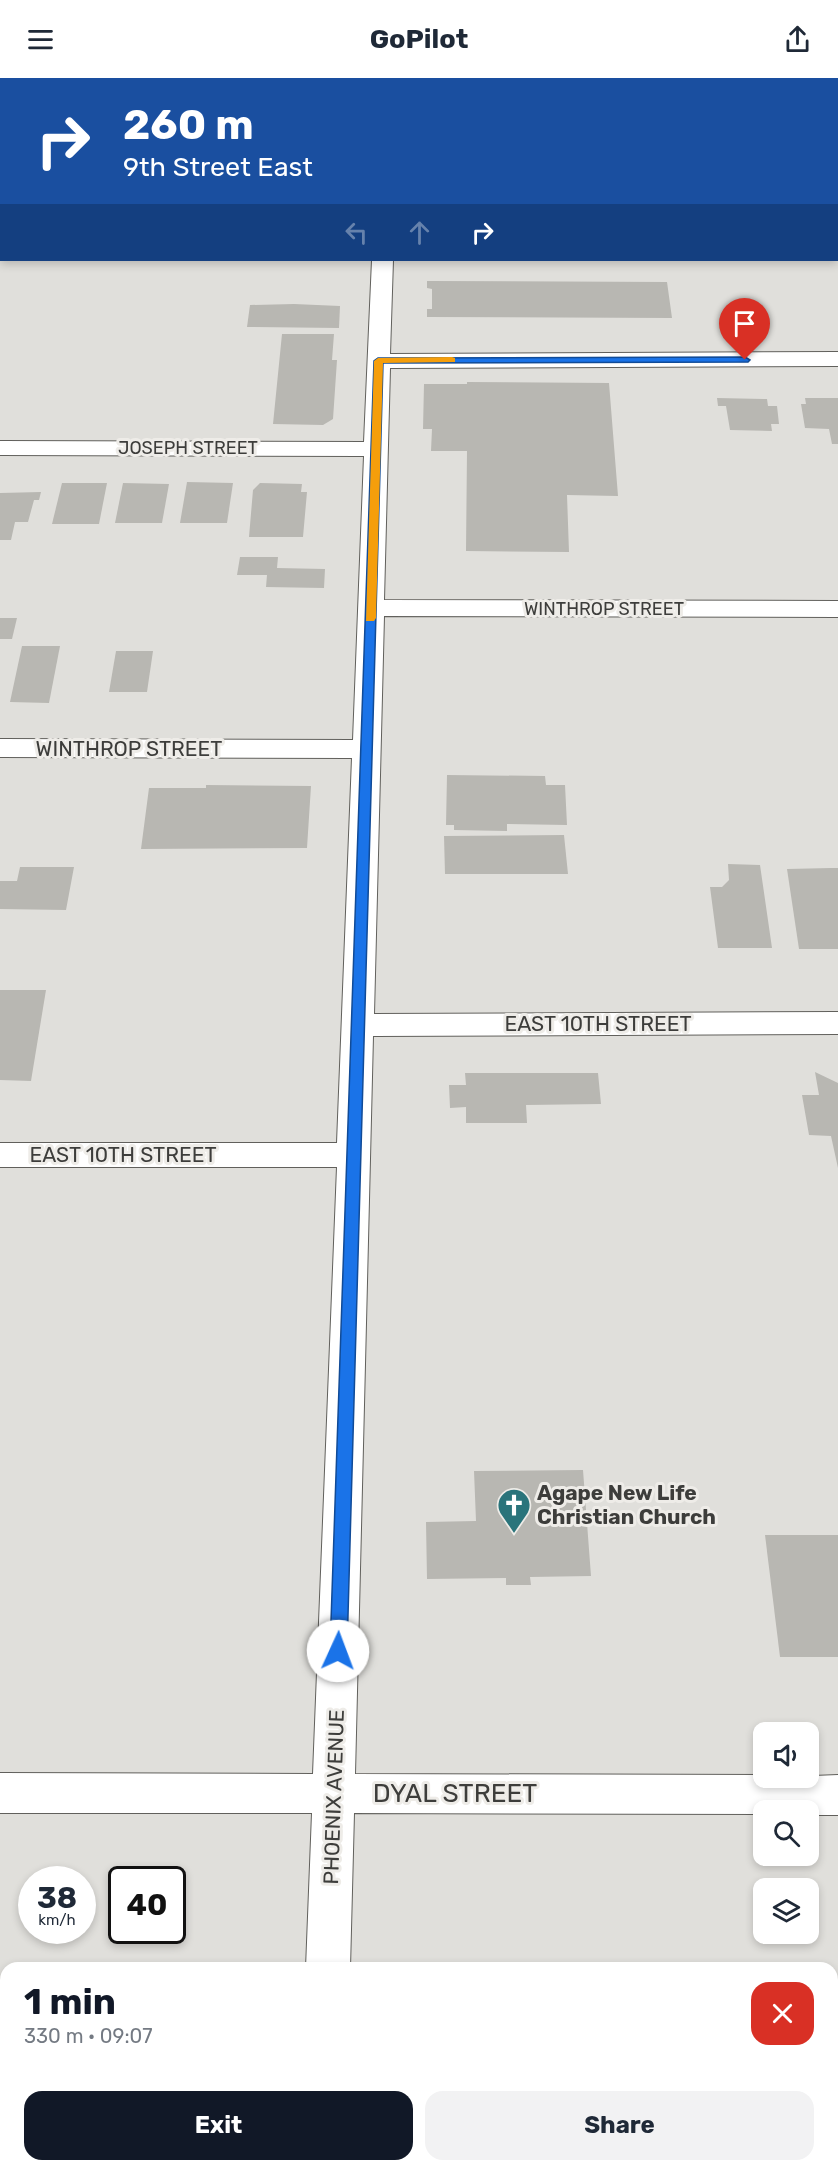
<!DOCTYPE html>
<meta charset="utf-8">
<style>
:root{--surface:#fff;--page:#f2f2f3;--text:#1f2937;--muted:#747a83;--accent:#111827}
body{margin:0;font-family:Rubik,sans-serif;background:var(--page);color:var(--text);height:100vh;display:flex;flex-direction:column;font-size:22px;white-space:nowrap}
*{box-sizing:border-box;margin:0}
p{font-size:20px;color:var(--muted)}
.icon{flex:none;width:33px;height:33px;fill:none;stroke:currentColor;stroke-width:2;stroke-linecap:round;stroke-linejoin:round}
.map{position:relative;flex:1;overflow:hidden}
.side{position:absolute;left:0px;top:1884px;width:838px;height:210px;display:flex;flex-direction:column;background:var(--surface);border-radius:18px 18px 0 0;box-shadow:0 3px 9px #0003}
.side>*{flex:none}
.guide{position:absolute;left:0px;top:0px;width:838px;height:183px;box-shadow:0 3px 9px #0003;background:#1a4fa0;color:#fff;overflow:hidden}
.buttons{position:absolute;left:753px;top:1644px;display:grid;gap:12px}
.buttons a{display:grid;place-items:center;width:66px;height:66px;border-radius:12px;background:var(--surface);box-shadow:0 3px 9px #0003;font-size:30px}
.speed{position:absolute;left:18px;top:1788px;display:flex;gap:12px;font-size:30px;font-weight:700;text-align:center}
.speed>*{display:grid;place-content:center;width:78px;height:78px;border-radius:50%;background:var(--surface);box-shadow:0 3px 9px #0003;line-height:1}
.speed small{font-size:15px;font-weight:400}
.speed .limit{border:3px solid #111;border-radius:9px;background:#fff;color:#111}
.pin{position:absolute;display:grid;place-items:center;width:51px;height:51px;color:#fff;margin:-62px -26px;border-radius:50% 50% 50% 0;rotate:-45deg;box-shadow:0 0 6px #0007}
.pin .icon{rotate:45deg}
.me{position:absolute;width:66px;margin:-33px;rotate:2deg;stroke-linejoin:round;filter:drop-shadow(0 0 4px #0008)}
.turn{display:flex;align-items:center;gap:21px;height:126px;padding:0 24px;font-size:27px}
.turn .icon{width:78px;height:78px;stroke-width:2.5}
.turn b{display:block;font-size:42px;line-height:51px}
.lanes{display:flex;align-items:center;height:57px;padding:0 24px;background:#0003;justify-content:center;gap:30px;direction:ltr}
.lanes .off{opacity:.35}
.round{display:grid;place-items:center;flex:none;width:63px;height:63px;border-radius:18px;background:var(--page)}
.headline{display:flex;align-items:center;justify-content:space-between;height:102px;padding:0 24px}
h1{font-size:36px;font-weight:700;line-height:45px;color:var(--accent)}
.action{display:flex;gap:12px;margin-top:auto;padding:12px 24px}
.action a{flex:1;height:69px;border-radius:18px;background:var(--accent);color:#fff;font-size:24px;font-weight:700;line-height:69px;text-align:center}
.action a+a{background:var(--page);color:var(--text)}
header{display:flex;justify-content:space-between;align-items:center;height:78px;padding:0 24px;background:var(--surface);font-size:27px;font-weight:700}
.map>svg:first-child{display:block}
</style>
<header><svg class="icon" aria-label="menu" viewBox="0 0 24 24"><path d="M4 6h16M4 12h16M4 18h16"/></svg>GoPilot<svg class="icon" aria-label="share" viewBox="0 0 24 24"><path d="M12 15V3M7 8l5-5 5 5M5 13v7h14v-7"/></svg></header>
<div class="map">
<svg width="838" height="2094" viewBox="0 0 838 2094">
<rect width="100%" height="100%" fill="#e0dfdb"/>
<g fill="#b8b7b2">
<polygon points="427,203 667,204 672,240 427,239 427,231 432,231 432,211 427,210"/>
<polygon points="294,226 340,228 339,250 247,249 250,227"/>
<polygon points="282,256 334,256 332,282 337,282 333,341 323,347 273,346"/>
<polygon points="467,304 609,305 618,418 567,417 569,474 466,473 467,373 431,373 432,351 423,351 424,306 467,306"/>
<polygon points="717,320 767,321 768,328 777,328 779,346 771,346 772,353 730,352 726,328 718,328"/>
<polygon points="805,320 838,320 838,366 832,366 829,351 805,350 801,326 806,326"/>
<polygon points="187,404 233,405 227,445 180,445"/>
<polygon points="62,405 107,405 99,446 52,446"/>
<polygon points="123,405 169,406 162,445 115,445"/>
<polygon points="260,405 302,406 301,414 307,414 303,459 249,459 253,412"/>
<polygon points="41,414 39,422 34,422 28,444 15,444 11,462 0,462 0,415"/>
<polygon points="240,479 278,479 277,490 325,491 324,510 266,509 267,497 237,497"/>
<polygon points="0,540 17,540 12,561 0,561"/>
<polygon points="22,568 60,568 49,625 10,624"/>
<polygon points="116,573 153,573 147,614 109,614"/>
<polygon points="447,697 545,698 546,707 565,707 567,747 507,746 507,753 454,752 454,747 446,747"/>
<polygon points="206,707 311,708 307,770 141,771 149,710 206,710"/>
<polygon points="564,757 568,796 445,796 444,758"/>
<polygon points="728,786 760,787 772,870 718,870 710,809 722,809 729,802"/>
<polygon points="20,789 74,789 66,832 0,831 0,803 17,803"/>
<polygon points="831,790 838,790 838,871 799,871 787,791"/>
<polygon points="0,912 46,912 31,1003 0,1002"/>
<polygon points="815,994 838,1005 838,1090 831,1058 809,1057 802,1017 819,1017"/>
<polygon points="465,995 598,995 601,1026 526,1027 527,1045 466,1045 466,1029 450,1030 449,1007 466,1007"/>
<polygon points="583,1392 591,1498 530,1499 531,1507 506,1507 506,1500 427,1501 426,1444 476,1443 474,1393"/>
<polygon points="765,1457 838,1457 838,1579 780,1579"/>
<polygon points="417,2088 627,2088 628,2094 417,2094"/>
</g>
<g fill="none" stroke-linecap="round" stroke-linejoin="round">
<defs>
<g id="minor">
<rect x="378" y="0" width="18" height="2"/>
<rect x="837" y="110" width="1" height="12"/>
<rect x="0" y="140" width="2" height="12"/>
<polygon points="372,182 393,182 390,276 838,274 838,288 390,290 384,522 838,523 838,539 384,538 374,936 838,934 838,956 373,958 355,1696 764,1697 764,1700 838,1697 838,1737 808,1737 808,1732 764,1732 764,1736 354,1735 350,1890 306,1890 312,1735 0,1735 0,1695 313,1696 337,1089 0,1089 0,1065 337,1065 352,680 0,679 0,661 353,662 364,378 0,377 0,363 364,364"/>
<rect x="298" y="2088" width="48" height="6"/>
</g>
</defs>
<use href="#minor" stroke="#61605c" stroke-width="2"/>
<use href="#minor" fill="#fff" fill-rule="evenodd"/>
</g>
<polygon fill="#1a73e8" stroke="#114b97" stroke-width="1.5" points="745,279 750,282 748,284 383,285 347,1573 344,1578 338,1581 332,1578 330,1573 374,283 378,280"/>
<polygon fill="#f59e0b" points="452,279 455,280 455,284 383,285 376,540 374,543 366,543 374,283 378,280"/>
<defs>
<symbol id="church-pin" viewBox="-11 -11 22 30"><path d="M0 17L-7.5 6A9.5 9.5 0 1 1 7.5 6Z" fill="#2a747b" stroke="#eeece8"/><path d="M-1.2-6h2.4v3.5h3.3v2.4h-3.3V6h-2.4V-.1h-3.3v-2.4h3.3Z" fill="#fff"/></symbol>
</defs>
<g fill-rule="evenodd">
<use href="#church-pin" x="495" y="1408" width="38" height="52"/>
</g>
<g text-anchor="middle" stroke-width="6" stroke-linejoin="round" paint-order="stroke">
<g font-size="18" fill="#3d3d3b" stroke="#eeece8">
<text x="188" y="376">JOSEPH STREET</text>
<text x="604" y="537">WINTHROP STREET</text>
</g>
<g font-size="21" fill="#3d3d3b" stroke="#eeece8">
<text x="129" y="678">WINTHROP STREET</text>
<text x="598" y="953">EAST 10TH STREET</text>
<text x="123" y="1084">EAST 10TH STREET</text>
<text transform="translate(334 1719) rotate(-88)" y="7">PHOENIX AVENUE</text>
</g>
<g font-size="21" font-weight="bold" fill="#3d3d3b" stroke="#eeece8" text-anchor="start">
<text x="537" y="1422">Agape New Life<tspan x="537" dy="24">Christian Church</tspan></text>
</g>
<g font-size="26" fill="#3d3d3b" stroke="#eeece8">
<text x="455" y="1724">DYAL STREET</text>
</g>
</g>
</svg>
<div class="buttons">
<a><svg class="icon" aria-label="sound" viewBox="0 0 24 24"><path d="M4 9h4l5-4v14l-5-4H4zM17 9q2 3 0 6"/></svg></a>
<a><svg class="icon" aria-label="search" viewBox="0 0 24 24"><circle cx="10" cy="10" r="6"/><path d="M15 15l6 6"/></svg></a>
<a><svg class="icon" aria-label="layers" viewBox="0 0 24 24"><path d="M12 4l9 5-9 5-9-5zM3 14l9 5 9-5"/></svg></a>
</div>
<div class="speed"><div>38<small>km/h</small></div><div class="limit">40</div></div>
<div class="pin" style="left:745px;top:282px;background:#d93025"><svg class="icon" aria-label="arrive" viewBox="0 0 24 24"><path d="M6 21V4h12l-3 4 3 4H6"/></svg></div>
<svg class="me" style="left:338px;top:1573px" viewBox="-20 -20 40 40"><circle r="19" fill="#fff"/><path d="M0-13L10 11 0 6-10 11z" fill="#1a73e8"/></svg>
<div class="guide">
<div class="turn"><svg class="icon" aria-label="right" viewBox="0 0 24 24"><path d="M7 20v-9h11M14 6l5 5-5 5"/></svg><div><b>260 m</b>9th Street East</div></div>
<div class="lanes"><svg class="icon off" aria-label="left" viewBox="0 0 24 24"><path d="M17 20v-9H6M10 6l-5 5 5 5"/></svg><svg class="icon off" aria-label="ahead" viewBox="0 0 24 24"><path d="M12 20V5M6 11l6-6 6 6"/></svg><svg class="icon" aria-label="right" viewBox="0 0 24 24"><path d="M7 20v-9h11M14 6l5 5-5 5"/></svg></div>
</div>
<section class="side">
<div class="headline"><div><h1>1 min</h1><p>330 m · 09:07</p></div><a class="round" style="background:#d93025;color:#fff"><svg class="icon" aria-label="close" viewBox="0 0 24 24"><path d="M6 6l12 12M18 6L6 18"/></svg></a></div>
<div class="action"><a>Exit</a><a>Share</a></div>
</section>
</div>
